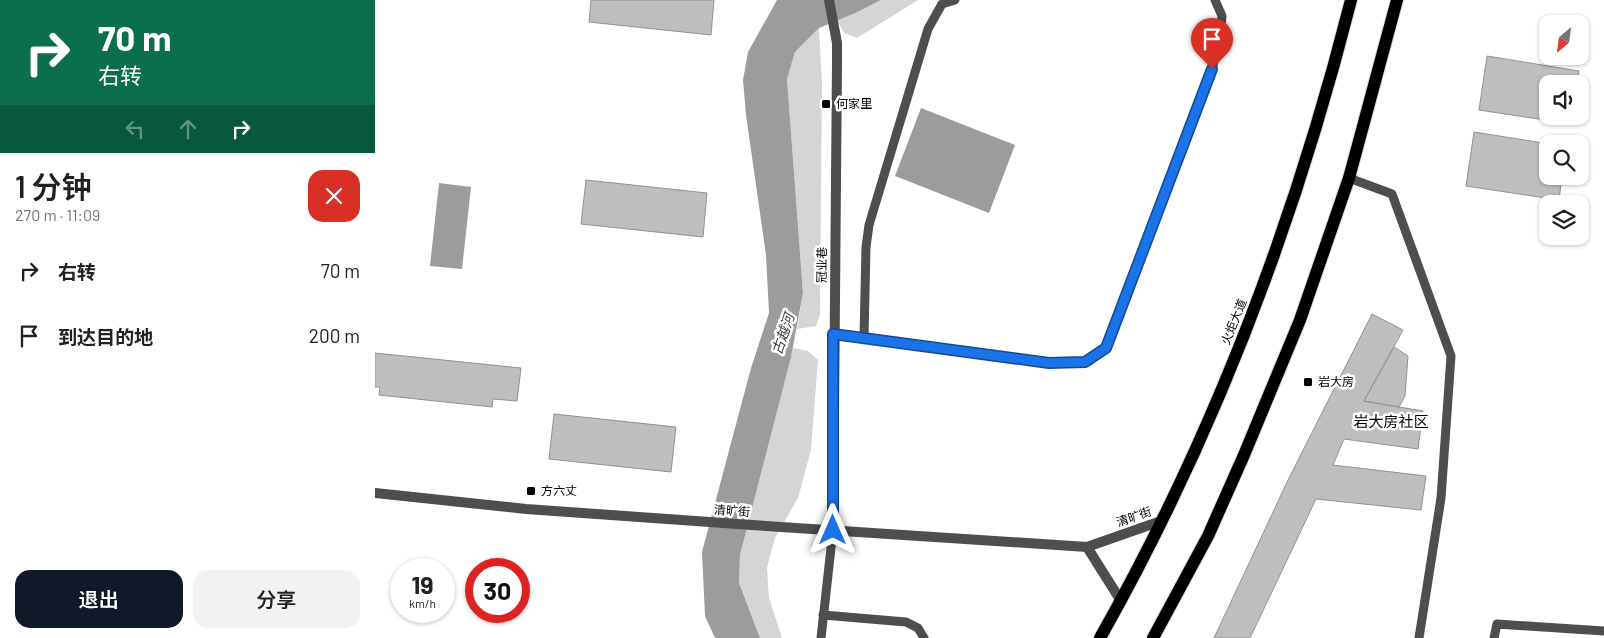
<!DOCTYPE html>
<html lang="zh">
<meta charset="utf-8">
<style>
:root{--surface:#fff;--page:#f2f2f2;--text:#202124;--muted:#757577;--accent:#111827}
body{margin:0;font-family:Barlow,"Noto Sans SC",sans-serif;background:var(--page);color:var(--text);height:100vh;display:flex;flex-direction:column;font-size:19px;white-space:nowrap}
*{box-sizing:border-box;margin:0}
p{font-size:16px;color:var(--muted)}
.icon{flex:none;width:28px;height:28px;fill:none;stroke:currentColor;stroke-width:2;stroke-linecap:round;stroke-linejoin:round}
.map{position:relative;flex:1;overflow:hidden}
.panel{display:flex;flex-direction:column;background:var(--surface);width:375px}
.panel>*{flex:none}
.top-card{background:#0b6e4f;color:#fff;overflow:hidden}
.needle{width:32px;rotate:209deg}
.buttons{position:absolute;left:1164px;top:15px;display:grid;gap:10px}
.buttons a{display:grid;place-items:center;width:50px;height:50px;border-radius:10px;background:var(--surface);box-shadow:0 1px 4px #0004;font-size:25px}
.speed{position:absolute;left:15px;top:558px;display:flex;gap:10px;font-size:25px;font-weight:700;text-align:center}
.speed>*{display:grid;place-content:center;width:65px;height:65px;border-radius:50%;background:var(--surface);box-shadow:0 1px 4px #0004;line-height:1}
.speed small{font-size:12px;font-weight:400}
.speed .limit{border:8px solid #d22;background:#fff;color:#111}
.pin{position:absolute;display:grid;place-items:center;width:42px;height:42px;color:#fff;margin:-51px -21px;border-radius:50% 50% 50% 0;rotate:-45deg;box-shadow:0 0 5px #0007}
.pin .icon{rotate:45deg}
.me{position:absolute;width:55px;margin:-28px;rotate:0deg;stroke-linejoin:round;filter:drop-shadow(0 0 4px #0008)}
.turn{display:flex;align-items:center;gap:18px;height:105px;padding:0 15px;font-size:22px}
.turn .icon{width:65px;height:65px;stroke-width:2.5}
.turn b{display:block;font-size:35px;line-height:42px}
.lanes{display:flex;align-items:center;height:48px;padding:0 15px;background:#0003;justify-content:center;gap:25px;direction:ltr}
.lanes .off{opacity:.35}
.round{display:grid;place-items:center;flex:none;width:52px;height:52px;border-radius:15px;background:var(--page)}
.headline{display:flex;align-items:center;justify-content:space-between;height:85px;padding:0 15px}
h1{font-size:30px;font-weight:600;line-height:38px}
.action{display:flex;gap:10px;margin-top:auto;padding:10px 15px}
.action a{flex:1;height:58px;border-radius:15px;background:var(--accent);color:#fff;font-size:20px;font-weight:600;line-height:58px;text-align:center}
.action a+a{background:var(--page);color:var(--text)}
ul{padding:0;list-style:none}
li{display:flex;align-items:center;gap:15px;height:65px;padding:0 15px}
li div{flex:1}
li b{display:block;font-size:19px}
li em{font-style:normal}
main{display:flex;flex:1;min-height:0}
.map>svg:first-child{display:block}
</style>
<main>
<section class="panel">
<div class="top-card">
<div class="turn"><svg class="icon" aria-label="right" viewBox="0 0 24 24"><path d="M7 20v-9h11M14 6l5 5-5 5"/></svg><div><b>70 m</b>右转</div></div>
<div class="lanes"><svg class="icon off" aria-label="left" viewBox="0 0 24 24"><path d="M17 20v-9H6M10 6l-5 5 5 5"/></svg><svg class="icon off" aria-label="ahead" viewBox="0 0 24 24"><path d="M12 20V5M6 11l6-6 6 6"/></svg><svg class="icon" aria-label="right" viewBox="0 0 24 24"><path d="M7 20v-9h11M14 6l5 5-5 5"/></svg></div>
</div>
<div class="headline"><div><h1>1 分钟</h1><p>270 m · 11:09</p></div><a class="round" style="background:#d93025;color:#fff"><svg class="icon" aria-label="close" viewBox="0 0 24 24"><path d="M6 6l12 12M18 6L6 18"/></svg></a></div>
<ul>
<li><svg class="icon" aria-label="right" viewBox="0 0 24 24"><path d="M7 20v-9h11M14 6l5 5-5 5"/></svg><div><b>右转</b></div><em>70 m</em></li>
<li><svg class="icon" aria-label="arrive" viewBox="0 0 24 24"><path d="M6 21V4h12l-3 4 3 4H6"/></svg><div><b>到达目的地</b></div><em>200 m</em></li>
</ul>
<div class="action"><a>退出</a><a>分享</a></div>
</section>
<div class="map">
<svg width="1229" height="638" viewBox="0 0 1229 638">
<rect width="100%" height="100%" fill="#fff"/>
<g fill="#d5d5d5">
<polygon points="506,0 543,0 482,38 469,33 462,20"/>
<polygon points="444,28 447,83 445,315 441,326 422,329 428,293 412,79 420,52"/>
<polygon points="418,348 433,351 443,360 436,450 423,498 400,538 392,568 394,598 407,638 385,638 364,583 365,555"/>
</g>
<g fill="#9c9c9c">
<polygon points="402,0 506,0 480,13 444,28 420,52 412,79 428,293 416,357 365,555 364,583 385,638 340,638 330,616 327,552 376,368 394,313 391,255 371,115 368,80 373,52"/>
<polygon points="546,108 640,145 614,213 520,176"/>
<polygon points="64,183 96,187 87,269 55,266"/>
</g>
<g fill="#bebebe" stroke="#929292">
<polygon points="216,0 339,0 336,35 214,22"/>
<polygon points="1112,56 1204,71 1202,84 1172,84 1172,116 1197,116 1196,124 1104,110"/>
<polygon points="1099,132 1175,144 1172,144 1172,176 1187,176 1184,200 1091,186"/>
<polygon points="211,180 332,193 328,237 206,224"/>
<polygon points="997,314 1028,330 989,401 1048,411 1043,449 969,439 958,465 1051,476 1046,510 941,499 875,638 839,638 913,480"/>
<polygon points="1019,347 1033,356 1030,396 1024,407 989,401"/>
<polygon points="0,353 146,368 142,401 118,399 117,407 4,395 5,387 0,387"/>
<polygon points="179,414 301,427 296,472 174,459"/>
</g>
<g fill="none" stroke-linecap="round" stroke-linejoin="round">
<defs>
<g id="primary">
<path d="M725 638C838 438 920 222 976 0"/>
<polyline points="778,638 833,536 869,455 925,320 974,178 1022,0"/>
</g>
</defs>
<use href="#primary" stroke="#dbdbdb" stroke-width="14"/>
<g stroke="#4e4e4e" stroke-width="9">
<polyline points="974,178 1017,194 1076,356 1066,498 1044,638"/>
<polyline points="458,334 674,363 710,362 731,348 837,69 845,37 847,16 840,0"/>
<polyline points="489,338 491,247 494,225 553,29 567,4 580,0"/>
<polyline points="448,615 531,622 543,628 549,638"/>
<polyline points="446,638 458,530"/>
<polyline points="1119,638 1122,624 1229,631"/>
</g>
<polyline stroke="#4e4e4e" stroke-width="10" points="454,0 462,43 462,64 458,530"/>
<g stroke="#4e4e4e" stroke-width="10">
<polyline points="0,493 151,509 377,525 712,547 786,521"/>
<polyline points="712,547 746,601"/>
</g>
<use href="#primary" stroke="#000" stroke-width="12"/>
</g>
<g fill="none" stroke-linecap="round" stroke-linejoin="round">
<defs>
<polyline id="route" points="458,530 458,334 674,363 710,362 731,348 837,69"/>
</defs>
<use href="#route" stroke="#114b97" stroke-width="12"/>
<use href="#route" stroke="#1a73e8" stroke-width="9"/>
</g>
<g fill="#000" stroke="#fff" stroke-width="2">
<rect x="446" y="99" width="10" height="10" rx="2.5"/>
<rect x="928" y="377" width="10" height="10" rx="2.5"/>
<rect x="151" y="486" width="10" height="10" rx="2.5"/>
</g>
<g text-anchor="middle" stroke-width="5" stroke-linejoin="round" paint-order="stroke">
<g font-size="12" fill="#000" stroke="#fff" text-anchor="start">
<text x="461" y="108">何家里</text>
<text x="943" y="386">岩大房</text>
<text x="166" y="495">方六丈</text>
</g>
<g font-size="12" fill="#000" stroke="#fff">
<text transform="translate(447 265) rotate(-89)" y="4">冠业巷</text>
<text transform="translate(859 322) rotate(-68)" y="4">火炬大道</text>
<text transform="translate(357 511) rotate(4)" y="4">清旷街</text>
<text transform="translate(759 517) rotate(-19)" y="4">清旷街</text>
</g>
<g font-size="14" font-style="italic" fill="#3d3d3d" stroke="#fff">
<text transform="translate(408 334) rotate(-71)" y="5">古越河</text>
</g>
<g font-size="15" fill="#000" stroke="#fff">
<text x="1016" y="427">岩大房社区</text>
</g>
</g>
</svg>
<div class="buttons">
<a><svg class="needle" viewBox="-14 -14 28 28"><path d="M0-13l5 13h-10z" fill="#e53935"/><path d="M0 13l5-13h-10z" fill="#757577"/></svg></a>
<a><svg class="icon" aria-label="sound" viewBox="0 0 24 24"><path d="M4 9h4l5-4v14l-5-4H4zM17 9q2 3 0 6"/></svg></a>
<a><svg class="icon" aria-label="search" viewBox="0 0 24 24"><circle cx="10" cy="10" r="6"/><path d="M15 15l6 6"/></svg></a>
<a><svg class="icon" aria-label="layers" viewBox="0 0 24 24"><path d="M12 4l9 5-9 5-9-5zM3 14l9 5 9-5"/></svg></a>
</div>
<div class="speed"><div>19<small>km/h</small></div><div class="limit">30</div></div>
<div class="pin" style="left:837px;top:69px;background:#d93025"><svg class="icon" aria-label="arrive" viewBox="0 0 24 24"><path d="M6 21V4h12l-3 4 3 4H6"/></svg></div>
<svg class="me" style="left:458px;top:530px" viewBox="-20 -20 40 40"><path d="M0-17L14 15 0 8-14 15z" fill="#1a73e8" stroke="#fff" stroke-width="4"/></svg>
</div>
</main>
